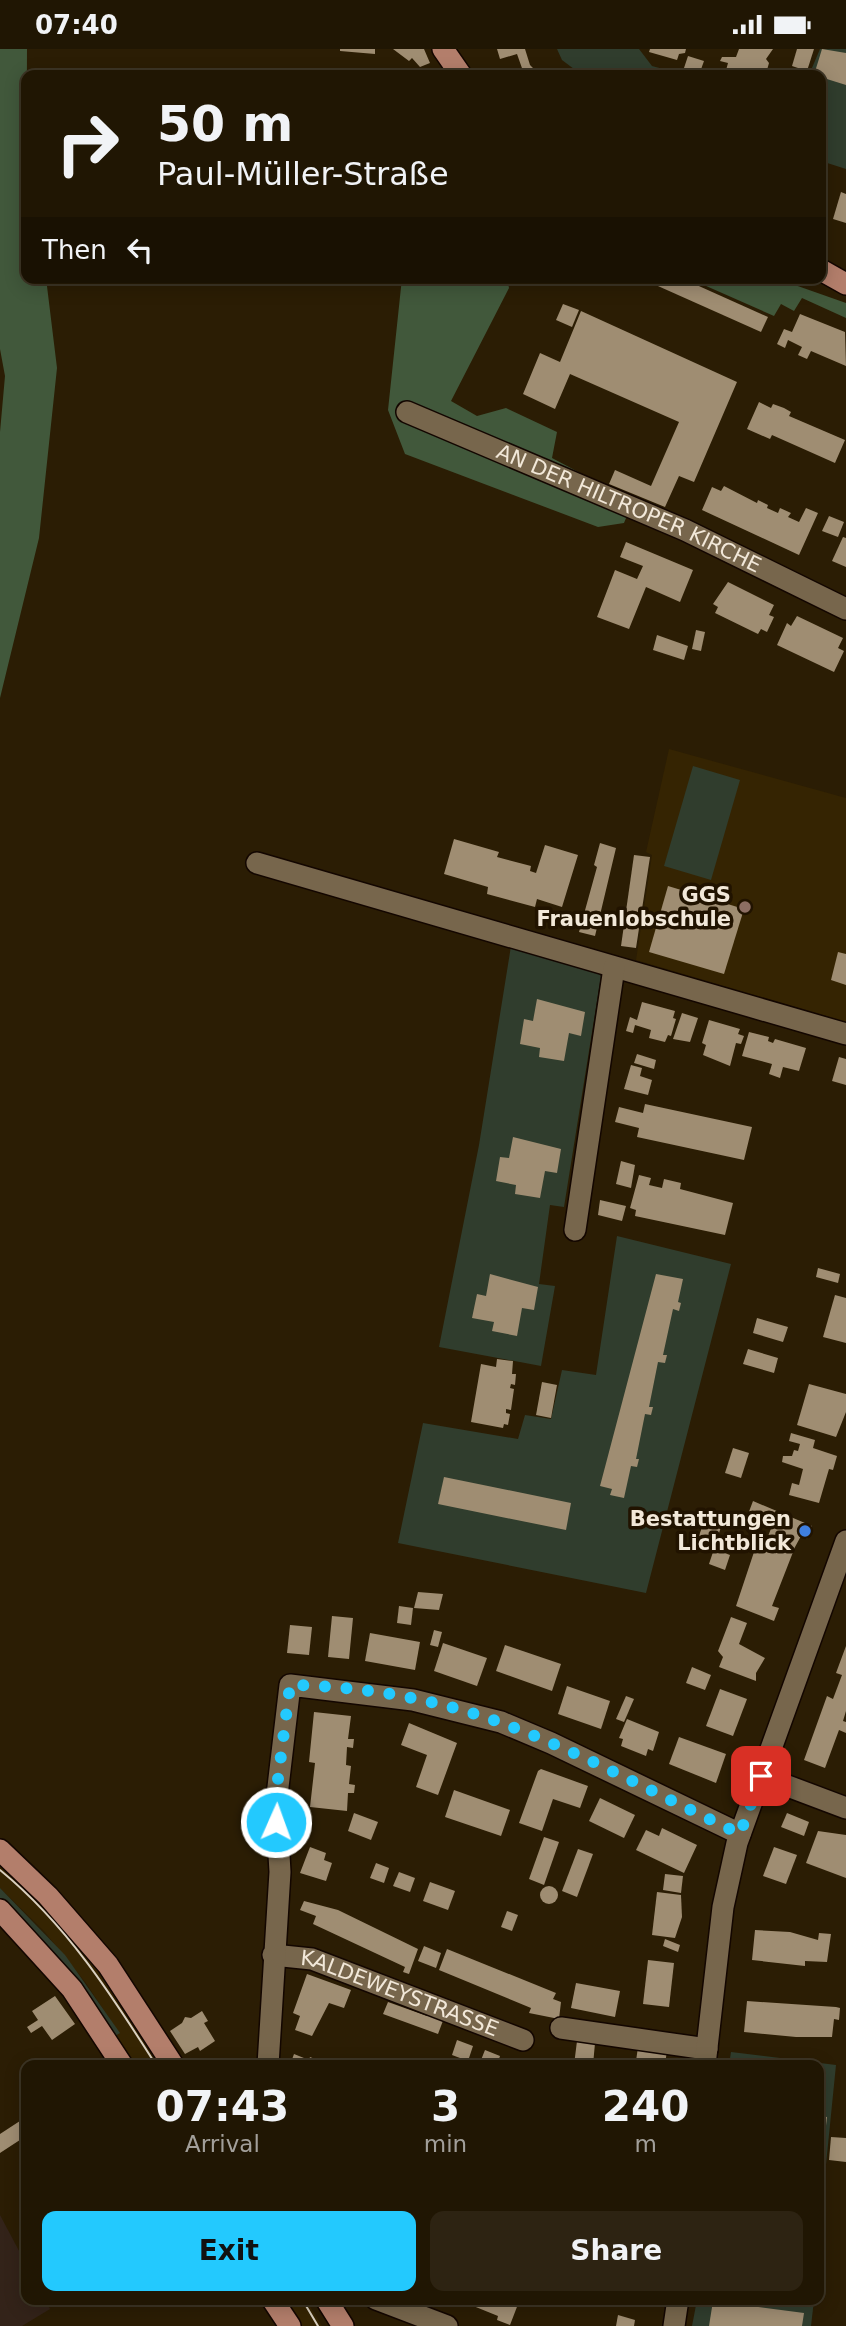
<!DOCTYPE html>
<meta charset="utf-8">
<style>
:root{--surface:#201603;--page:#2d2312;--text:#f1f3f6;--muted:#a29f9a;--line:#3d3525;--accent:#23c9fe}
body{margin:0;font-family:"DejaVu Sans",sans-serif;background:var(--page);color:var(--text);height:100vh;display:flex;flex-direction:column;font-size:26px;white-space:nowrap}
*{box-sizing:border-box;margin:0}
p{font-size:23px;color:var(--muted)}
.icon{flex:none;width:38px;height:38px;fill:none;stroke:currentColor;stroke-width:2;stroke-linecap:round;stroke-linejoin:round}
.map{position:relative;flex:1;overflow:hidden}
.details{position:absolute;left:21px;top:2011px;width:803px;height:245px;display:flex;flex-direction:column;background:var(--surface);border-radius:14px;box-shadow:0 4px 18px #0003,0 0 0 2px var(--line)}
.details>*{flex:none}
.hud{position:absolute;left:21px;top:21px;width:805px;height:214px;border-radius:14px;box-shadow:0 4px 18px #0003,0 0 0 2px var(--line);background:#201603;color:var(--text);overflow:hidden}
.pin{position:absolute;display:grid;place-items:center;width:60px;height:60px;color:#fff;margin:-30px;border-radius:14px;box-shadow:0 4px 10px #0006}
.me{position:absolute;width:77px;margin:-38px;rotate:2deg;stroke-linejoin:round;filter:drop-shadow(0 0 5px #0008)}
.turn{display:flex;align-items:center;gap:24px;height:147px;padding:0 21px;font-size:32px}
.turn .icon{width:91px;height:91px;stroke-width:2.5}
.turn b{display:block;font-size:49px;line-height:60px}
.then{display:flex;align-items:center;height:66px;padding:0 21px;background:#0003;gap:14px;font-size:26px}
.eta{display:flex;justify-content:space-evenly;align-items:center;height:119px;text-align:center}
.eta b{font-size:42px;font-weight:800;line-height:49px}
.primary-button{display:flex;gap:14px;margin-top:auto;padding:14px 21px}
.primary-button a{flex:1;height:80px;border-radius:14px;background:var(--accent);color:#111;font-size:28px;font-weight:800;line-height:80px;text-align:center}
.primary-button a+a{background:var(--page);color:var(--text)}
.status{display:flex;justify-content:space-between;align-items:center;height:49px;padding:0 35px;background:var(--surface);direction:ltr}
.status svg{height:19px;fill:currentColor}
.map>svg:first-child{display:block}
</style>
<div class="status"><b>07:40</b><svg viewBox="0 0 49 12"><path d="M0 12V9h3v3zM5 12V6h3v6zM10 12V3h3v9zM15 12V0h3v12zM26 1h20v11H26zM47 4h2v5h-2z"/></svg></div>
<div class="map">
<svg width="846" height="2277" viewBox="0 0 846 2277">
<rect width="100%" height="100%" fill="#2b1d04"/>
<g fill="#352402">
<polygon points="669,700 846,749 846,973 636,911 652,806 646,803"/>
<polygon points="0,1817 36,1849 94,1915 160,2016 133,2016 115,1987 119,1984 86,1934 44,1882 0,1839"/>
<polygon points="282,2251 306,2251 322,2277 302,2277"/>
</g>
<polygon fill="#332319" points="0,2166 26,2215 26,2250 45,2251 50,2260 22,2277 0,2277"/>
<g fill="#303d2d">
<polygon points="557,0 639,0 652,17 685,26 582,26 562,11"/>
<polygon points="820,0 846,0 846,120 821,112 821,26 809,26"/>
<polygon points="693,717 740,731 711,831 664,817"/>
<polygon points="511,897 594,921 601,927 564,1158 550,1156 539,1235 555,1237 541,1317 439,1298 479,1096"/>
<polygon points="617,1187 731,1215 646,1544 398,1494 423,1374 518,1390 525,1366 551,1370 562,1321 596,1326"/>
<polygon points="0,1839 65,1906 120,1984 115,1987 0,1851"/>
<polygon points="731,2003 836,2016 819,2185 819,2016 729,2016"/>
<polygon points="697,2251 814,2251 811,2277 692,2277"/>
</g>
<g fill="#41583b">
<polygon points="0,0 27,0 26,229 46,229 57,319 39,489 0,649 0,383 5,327 0,300"/>
<polygon points="402,229 507,229 509,239 451,352 477,367 506,359 557,383 552,409 633,452 624,474 598,478 405,405 388,361"/>
<polygon points="688,229 775,229 846,254 846,269 802,249 794,262 781,255 774,267"/>
</g>
<g fill="#9f8d72">
<polygon points="340,0 375,0 375,5 340,2"/>
<polygon points="393,0 424,0 430,14 420,18 412,9 409,12"/>
<polygon points="497,0 525,0 530,16 540,26 518,26 523,22 517,5 500,10"/>
<polygon points="650,0 686,0 685,4 679,5 677,11 649,3"/>
<polygon points="739,0 773,0 766,10 769,14 767,21 763,20 761,26 725,25 728,14 720,12 722,8 736,8"/>
<polygon points="797,0 814,0 807,22 792,17"/>
<polygon points="822,0 846,4 846,36 814,26"/>
<polygon points="688,7 704,12 699,26 683,22"/>
<polygon points="841,143 846,145 846,174 833,170"/>
<polygon points="640,229 681,229 768,268 761,283"/>
<polygon points="563,255 579,261 572,278 556,271"/>
<polygon points="581,262 737,333 694,433 679,427 665,458 609,435 615,421 651,437 679,373 570,325 555,360 523,345 540,304 560,313"/>
<polygon points="800,265 845,283 846,317 811,302 807,310 798,306 802,298 788,291 785,299 777,295 784,280 792,283"/>
<polygon points="759,353 771,359 773,355 784,359 791,363 789,367 845,391 835,414 772,386 770,390 747,380"/>
<polygon points="724,437 757,454 758,451 768,456 767,459 778,464 780,459 791,464 788,468 799,473 806,459 818,464 799,506 702,461 712,438 721,442"/>
<polygon points="829,467 844,473 838,488 822,482"/>
<polygon points="843,488 846,489 846,518 832,512"/>
<polygon points="626,493 693,521 680,553 646,538 629,580 597,568 615,521 637,530 643,517 620,508"/>
<polygon points="728,533 774,556 769,566 774,568 767,583 761,580 758,585 715,564 718,558 713,555"/>
<polygon points="797,567 843,589 838,599 844,602 834,623 777,596 787,574 791,577"/>
<polygon points="696,581 705,583 701,602 692,600"/>
<polygon points="657,586 688,597 684,611 653,601"/>
<polygon points="454,790 499,803 497,808 531,817 530,822 536,824 545,796 578,806 562,858 537,850 535,858 487,845 488,838 444,825"/>
<polygon points="600,794 616,799 595,887 579,883 597,818 594,816"/>
<polygon points="634,806 650,808 636,899 621,897"/>
<polygon points="668,837 744,860 724,925 649,903"/>
<polygon points="838,903 846,905 846,936 831,931"/>
<polygon points="537,950 585,963 581,987 569,984 564,1012 539,1008 540,999 520,995 524,970 533,972"/>
<polygon points="642,953 675,962 673,969 676,970 671,987 668,986 665,993 649,989 651,981 635,976 633,984 626,982 630,968 637,971"/>
<polygon points="682,964 698,969 690,993 673,990"/>
<polygon points="709,971 740,980 738,985 744,987 741,995 736,994 730,1017 703,1006 706,996 702,994"/>
<polygon points="749,983 769,988 768,992 773,994 775,990 806,999 799,1022 783,1018 780,1029 769,1025 772,1015 742,1007"/>
<polygon points="637,1005 656,1011 654,1020 634,1014"/>
<polygon points="839,1008 846,1010 846,1036 832,1032"/>
<polygon points="631,1016 642,1019 640,1027 652,1031 648,1046 624,1040"/>
<polygon points="645,1055 752,1078 744,1111 637,1088 639,1079 615,1073 619,1058 643,1064"/>
<polygon points="513,1088 561,1100 557,1124 545,1122 540,1149 515,1145 516,1136 496,1132 500,1108 509,1109"/>
<polygon points="621,1112 635,1116 631,1139 616,1135"/>
<polygon points="639,1126 651,1129 649,1136 662,1139 664,1130 681,1134 680,1140 733,1154 725,1186 635,1167 636,1161 630,1159"/>
<polygon points="600,1151 626,1157 622,1172 598,1166"/>
<polygon points="818,1219 840,1225 838,1234 816,1228"/>
<polygon points="490,1225 538,1238 534,1261 522,1259 517,1287 492,1282 494,1273 472,1269 477,1245 486,1247"/>
<polygon points="656,1225 683,1230 678,1253 681,1254 679,1262 673,1260 663,1306 667,1306 665,1314 658,1313 649,1358 653,1358 651,1366 645,1365 636,1410 639,1410 637,1418 631,1417 624,1449 610,1446 612,1440 600,1437"/>
<polygon points="835,1246 846,1249 846,1294 823,1288"/>
<polygon points="757,1269 788,1278 783,1293 753,1284"/>
<polygon points="748,1300 778,1309 774,1324 743,1315"/>
<polygon points="497,1310 513,1312 512,1325 516,1325 515,1336 511,1335 510,1339 514,1340 511,1361 506,1360 506,1364 510,1365 508,1376 504,1375 503,1379 471,1373 481,1315 496,1318"/>
<polygon points="542,1333 557,1336 551,1369 536,1366"/>
<polygon points="809,1335 846,1345 846,1363 836,1388 797,1376"/>
<polygon points="791,1384 815,1391 813,1399 837,1407 833,1421 829,1420 819,1454 789,1446 792,1434 799,1436 803,1420 782,1413 783,1407 792,1407 794,1401 798,1402 800,1395 789,1392"/>
<polygon points="733,1399 749,1404 741,1429 725,1424"/>
<polygon points="444,1428 571,1454 566,1481 438,1455"/>
<polygon points="753,1452 812,1477 807,1490 801,1487 795,1498 772,1557 779,1559 774,1572 736,1557 755,1500 762,1503 772,1477 747,1468"/>
<polygon points="708,1463 724,1469 715,1496 698,1489"/>
<polygon points="714,1500 730,1506 725,1521 709,1515"/>
<polygon points="418,1543 443,1545 439,1561 414,1559"/>
<polygon points="399,1557 413,1559 411,1576 397,1574"/>
<polygon points="332,1567 353,1569 349,1610 328,1608"/>
<polygon points="731,1568 747,1574 739,1595 765,1609 756,1624 756,1632 719,1618 723,1608 718,1602"/>
<polygon points="290,1576 312,1578 309,1606 287,1604"/>
<polygon points="434,1581 442,1583 438,1598 430,1596"/>
<polygon points="370,1584 420,1593 415,1621 365,1612"/>
<polygon points="443,1594 487,1609 477,1637 434,1622"/>
<polygon points="505,1596 561,1615 552,1642 496,1622"/>
<polygon points="846,1597 846,1662 843,1672 846,1673 846,1684 839,1681 825,1719 804,1711 827,1647 833,1650 842,1626 836,1624"/>
<polygon points="692,1618 711,1626 705,1641 686,1634"/>
<polygon points="567,1637 610,1652 601,1680 558,1665"/>
<polygon points="720,1640 747,1650 733,1687 706,1677"/>
<polygon points="626,1647 634,1650 624,1673 616,1670"/>
<polygon points="314,1663 351,1667 348,1690 354,1690 353,1699 347,1698 346,1716 351,1717 349,1735 355,1736 354,1744 348,1744 347,1762 310,1758 315,1714 309,1713"/>
<polygon points="627,1670 659,1683 653,1702 648,1700 646,1707 621,1697 623,1690 619,1689"/>
<polygon points="409,1674 457,1694 438,1746 416,1738 427,1706 401,1696"/>
<polygon points="679,1688 726,1705 716,1734 669,1715"/>
<polygon points="541,1720 588,1737 580,1759 553,1750 542,1782 519,1774 538,1722"/>
<polygon points="454,1741 510,1761 501,1787 445,1768"/>
<polygon points="600,1749 635,1766 624,1789 589,1772"/>
<polygon points="354,1764 378,1773 371,1791 348,1782"/>
<polygon points="787,1764 809,1773 804,1787 781,1778"/>
<polygon points="662,1779 697,1796 684,1824 636,1801 646,1781 659,1787"/>
<polygon points="818,1782 846,1786 846,1829 806,1814"/>
<polygon points="544,1788 559,1793 544,1836 529,1830"/>
<polygon points="310,1798 326,1804 324,1811 332,1814 326,1832 300,1824"/>
<polygon points="774,1798 797,1806 786,1835 763,1827"/>
<polygon points="578,1800 593,1805 577,1848 562,1842"/>
<polygon points="376,1814 389,1819 384,1834 370,1829"/>
<polygon points="399,1823 415,1829 410,1843 393,1837"/>
<polygon points="665,1825 683,1827 681,1844 663,1841"/>
<polygon points="430,1833 455,1842 448,1861 423,1852"/>
<circle cx="549" cy="1846" r="9"/>
<polygon points="657,1843 681,1846 682,1868 675,1889 652,1886"/>
<polygon points="304,1852 338,1861 418,1900 409,1925 403,1923 405,1918 313,1875 316,1867 300,1861"/>
<polygon points="507,1862 518,1866 512,1882 501,1878"/>
<polygon points="755,1881 790,1883 818,1891 819,1884 831,1885 827,1913 805,1912 805,1917 752,1911"/>
<polygon points="665,1890 680,1896 678,1903 663,1897"/>
<polygon points="424,1897 441,1904 436,1919 418,1912"/>
<polygon points="447,1900 556,1944 553,1950 561,1953 559,1970 529,1964 531,1959 439,1921"/>
<polygon points="648,1911 674,1914 669,1958 643,1955"/>
<polygon points="307,1925 351,1941 344,1959 329,1954 312,1987 295,1981 300,1967 293,1964"/>
<polygon points="576,1934 620,1942 615,1968 571,1959"/>
<polygon points="55,1947 75,1975 52,1991 42,1977 31,1984 27,1978 38,1971 32,1962"/>
<polygon points="747,1952 836,1958 840,1959 839,1971 834,1970 832,1988 796,1988 744,1983"/>
<polygon points="388,1953 427,1967 428,1963 444,1969 438,1985 383,1965"/>
<polygon points="202,1962 208,1972 204,1974 215,1992 200,2002 198,1998 185,2005 170,1982 182,1974 185,1968 191,1969"/>
<polygon points="457,1991 473,1997 468,2012 452,2006"/>
<polygon points="577,1992 595,1994 593,2016 574,2016"/>
<polygon points="638,1998 667,2001 665,2016 630,2016 631,2011 636,2012"/>
<polygon points="485,2001 500,2007 497,2016 479,2016"/>
<polygon points="294,2005 309,2011 310,2008 330,2016 290,2016"/>
<polygon points="819,2067 827,2068 824,2094 819,2093"/>
<polygon points="26,2068 26,2087 0,2104 0,2085"/>
<polygon points="831,2088 846,2089 846,2113 829,2111"/>
<polygon points="456,2250 520,2250 510,2276 497,2271 498,2267"/>
<polygon points="713,2252 804,2264 802,2277 709,2277"/>
<polygon points="618,2266 635,2271 634,2277 616,2277"/>
</g>
<g fill="none" stroke-linecap="round" stroke-linejoin="round">
<defs>
<g id="minor">
<path id="s1" d="M407 363 685 481 846 560"/>
<polyline points="257,814 846,985"/>
<polyline points="575,1181 614,919"/>
<polyline points="761,1727 846,1759"/>
<path id="s2" d="M273 1906 312 1910 523 1991"/>
<polyline points="561,1979 707,2000"/>
<polyline points="268,2016 280,1823 276,1755 290,1636 413,1651 501,1673 551,1694 740,1785"/>
<polyline points="705,2016 723,1858 737,1794 846,1492"/>
<polyline points="376,2250 447,2277"/>
<polyline points="674,2277 678,2250"/>
</g>
<g id="major">
<polyline points="443,0 461,26"/>
<polyline points="821,221 846,235"/>
<polyline points="0,1801 48,1847 108,1916 173,2016"/>
<polyline points="0,1861 72,1940 122,2016"/>
<polyline points="272,2250 290,2277"/>
<polyline points="326,2250 343,2277"/>
</g>
</defs>
<use href="#minor" stroke="#130600" stroke-width="24"/>
<use href="#major" stroke="#130600" stroke-width="24"/>
<use href="#minor" stroke="#77664c" stroke-width="21"/>
<use href="#major" stroke="#b37e6b" stroke-width="21"/>
<g stroke="#dad0c0" stroke-width="2">
<path d="M0 1821C66 1875 111 1945 156 2016"/>
<polyline points="302,2250 318,2277"/>
</g>
</g>
<g fill="none" stroke-linecap="round" stroke-linejoin="round">
<path stroke="#23c9fe" stroke-width="12" stroke-dasharray="0 21.6" d="M276 1773 278 1730 290 1636C361 1637 438 1650 504 1675 585 1705 662 1748 740 1785L761 1727"/>
</g>
<circle fill="#8d6e63" stroke="#211300" stroke-width="2.5" cx="745" cy="858" r="7"/>
<circle fill="#3f7fe0" stroke="#211300" stroke-width="2.5" cx="805" cy="1482" r="7"/>
<g text-anchor="middle" stroke-width="7" stroke-linejoin="round" paint-order="stroke">
<g font-size="21" fill="#f2e8d9" stroke="#211300">
<text dy="7" stroke="none"><textPath href="#s1" startOffset="242">AN DER HILTROPER KIRCHE</textPath></text>
<text dy="7" stroke="none"><textPath href="#s2" startOffset="133">KALDEWEYSTRASSE</textPath></text>
</g>
<g font-size="21" font-weight="bold" fill="#f2e8d9" stroke="#211300" text-anchor="end">
<text x="731" y="853">GGS<tspan x="731" dy="24">Frauenlobschule</tspan></text>
<text x="791" y="1477">Bestattungen<tspan x="791" dy="24">Lichtblick</tspan></text>
</g>
</g>
</svg>
<div class="pin" style="left:761px;top:1727px;background:#d93025"><svg class="icon" aria-label="arrive" viewBox="0 0 24 24"><path d="M6 21V4h12l-3 4 3 4H6"/></svg></div>
<svg class="me" style="left:276px;top:1773px" viewBox="-20 -20 40 40"><circle r="17" fill="#23c9fe" stroke="#fff" stroke-width="3"/><path d="M0-11L8 9 0 5-8 9z" fill="#fff"/></svg>
<div class="hud">
<div class="turn"><svg class="icon" aria-label="right" viewBox="0 0 24 24"><path d="M7 20v-9h11M14 6l5 5-5 5"/></svg><div><b>50 m</b>Paul-Müller-Straße</div></div>
<div class="then">Then<svg class="icon" aria-label="left" viewBox="0 0 24 24"><path d="M17 20v-9H6M10 6l-5 5 5 5"/></svg></div>
</div>
<section class="details">
<div class="eta">
<div><b>07:43</b><p>Arrival</p></div>
<div><b>3</b><p>min</p></div>
<div><b>240</b><p>m</p></div>
</div>
<div class="primary-button"><a>Exit</a><a>Share</a></div>
</section>
</div>
